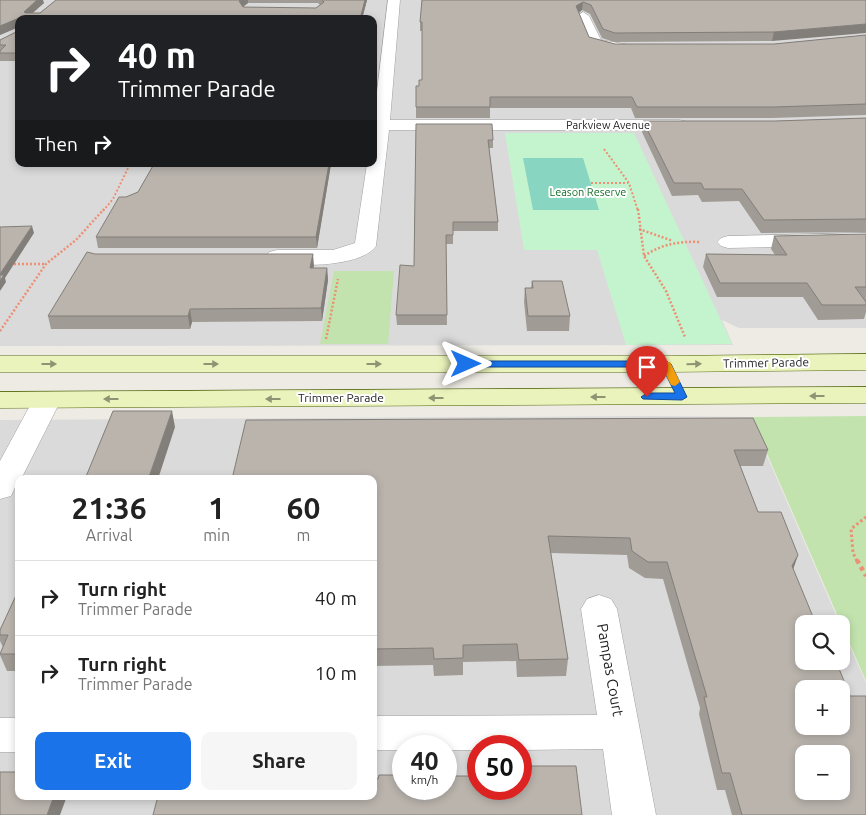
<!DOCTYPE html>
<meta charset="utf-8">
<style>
:root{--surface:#fff;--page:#f6f6f6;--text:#222;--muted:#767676;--line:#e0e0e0;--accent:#1a73e8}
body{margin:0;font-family:Ubuntu,sans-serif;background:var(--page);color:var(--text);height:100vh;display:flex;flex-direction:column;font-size:19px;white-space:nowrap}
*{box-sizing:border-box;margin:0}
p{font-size:16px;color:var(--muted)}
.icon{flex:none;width:28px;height:28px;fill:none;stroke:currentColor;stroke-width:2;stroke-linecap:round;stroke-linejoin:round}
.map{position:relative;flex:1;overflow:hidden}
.side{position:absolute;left:15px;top:475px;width:362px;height:325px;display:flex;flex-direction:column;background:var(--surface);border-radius:10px;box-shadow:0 2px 8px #0003}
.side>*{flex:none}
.top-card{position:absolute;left:15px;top:15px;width:362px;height:152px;border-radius:10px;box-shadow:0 2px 8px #0003;background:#202124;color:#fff;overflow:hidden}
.controls{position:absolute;left:795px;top:615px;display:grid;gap:10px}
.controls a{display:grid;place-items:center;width:55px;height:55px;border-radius:10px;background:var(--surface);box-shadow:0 2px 8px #0003;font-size:25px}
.speed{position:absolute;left:392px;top:735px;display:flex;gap:10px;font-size:25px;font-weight:700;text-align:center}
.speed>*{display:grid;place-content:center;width:65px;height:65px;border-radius:50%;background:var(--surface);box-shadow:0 2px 8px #0003;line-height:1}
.speed small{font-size:12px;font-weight:400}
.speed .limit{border:8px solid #d22;background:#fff;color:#111}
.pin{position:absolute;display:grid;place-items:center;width:42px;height:42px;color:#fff;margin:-51px -21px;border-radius:50% 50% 50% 0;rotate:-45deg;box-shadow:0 0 5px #0007}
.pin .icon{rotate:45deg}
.me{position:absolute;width:55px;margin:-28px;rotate:90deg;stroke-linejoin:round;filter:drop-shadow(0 0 4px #0008)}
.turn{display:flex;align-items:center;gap:18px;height:105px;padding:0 20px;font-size:22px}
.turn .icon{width:65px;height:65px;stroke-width:2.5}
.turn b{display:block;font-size:35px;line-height:42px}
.then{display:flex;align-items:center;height:48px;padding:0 20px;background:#0003;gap:10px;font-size:19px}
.eta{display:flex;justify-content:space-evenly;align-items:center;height:85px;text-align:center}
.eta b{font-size:30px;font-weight:700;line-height:35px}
.cta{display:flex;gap:10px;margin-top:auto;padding:10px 20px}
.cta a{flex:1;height:58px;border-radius:10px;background:var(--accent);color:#fff;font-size:20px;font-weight:700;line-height:58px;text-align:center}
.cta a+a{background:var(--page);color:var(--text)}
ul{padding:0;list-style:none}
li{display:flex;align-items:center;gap:15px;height:75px;padding:0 20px;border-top:1px solid var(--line)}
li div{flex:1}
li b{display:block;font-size:19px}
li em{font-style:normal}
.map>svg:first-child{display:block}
</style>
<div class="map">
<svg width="866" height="815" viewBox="0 0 866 815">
<rect width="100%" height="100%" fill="#edebe3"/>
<g fill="#dbdada" fill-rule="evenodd">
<path d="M0 0H866V328H739L722 320 733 345 0 346ZM19 19H374V164H19Z"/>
<path d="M652 416 750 417 840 624H804V661H841V626L866 683V815H0V420ZM19 479H374V796H19ZM804 689H841V726H804ZM404 746H446V789H404ZM479 746H521V789H479ZM804 754H841V791H804Z"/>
</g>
<g fill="#c2e3ae">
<polygon points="334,271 394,271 388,344 320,344"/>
<polygon points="866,416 866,681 751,417"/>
</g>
<polygon fill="#c4f4cd" points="505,133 634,133 732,344 626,345 597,250 524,250"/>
<polygon fill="#88d5c1" points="523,158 583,158 599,210 533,210"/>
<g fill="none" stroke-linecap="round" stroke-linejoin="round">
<defs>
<g id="street">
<path d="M388 0H400L390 120H679L685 121 687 125 685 129 679 130H389L376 246C361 268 293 267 269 262L266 257 269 252 277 250H333L355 243 367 164H374V116Z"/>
<polygon points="583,12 589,16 601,40 630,45 632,48 630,51 614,52 590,46 577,16"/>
<polygon points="866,233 866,245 728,248 721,246 717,242 721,238 728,236"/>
<polygon points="47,392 57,394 61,400 21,479 19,479 11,496 0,499 0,461 33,400 37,394"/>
<polygon points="599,595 611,599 617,609 656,815 612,815 603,749 521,750 521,746 479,746 479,750 446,750 446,746 404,746 404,750 374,750 374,716 597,715 581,609 587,599"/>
<rect x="0" y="718" width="19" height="34"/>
</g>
<g id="secondary">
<polygon points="866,354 866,370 666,372 0,372 0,356 666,356"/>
<polygon points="866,387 866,403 0,408 0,392"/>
</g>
</defs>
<use href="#street" stroke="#a1a1a1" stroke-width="1"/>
<use href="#secondary" stroke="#54690f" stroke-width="1"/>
<g stroke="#ec8f75" stroke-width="2" stroke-dasharray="2 2" stroke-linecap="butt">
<polyline points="604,149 629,183 638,211"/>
<polyline points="591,183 628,183"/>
<polyline points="103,211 113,199 130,164"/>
</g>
<g stroke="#ec8f75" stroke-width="2.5" stroke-dasharray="2 2" stroke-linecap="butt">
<polyline points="638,209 644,256 666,291 685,337"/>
<polyline points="639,229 673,241"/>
<path d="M644 256C662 244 679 241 700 242"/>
<polyline points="10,264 46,264"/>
<polyline points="0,331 46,264 76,240 104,209"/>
<polyline points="326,339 338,279"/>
</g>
<polyline stroke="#ec8f75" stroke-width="3" stroke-dasharray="2.5 2.5" stroke-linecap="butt" points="857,561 853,553 851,529 866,517"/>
<polyline stroke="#ec8f75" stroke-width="4.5" stroke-dasharray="4 4" stroke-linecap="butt" points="857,560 866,576"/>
<use href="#street" fill="#fff" fill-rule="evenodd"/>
<use href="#secondary" fill="#eaf3bb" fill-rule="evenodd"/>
</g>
<g fill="#a09b95" fill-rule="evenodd">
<path d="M0 0 44 3 32 13H40L56 0H367L362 19H19V61H0V40L18 31V27L0 35ZM248 3H318L320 5 316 8 243 7Z"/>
<polygon points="422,0 866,0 772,41 614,42 602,38 590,14 582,10 579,13 589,37 615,44 774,44 866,35 866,115 772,118 635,118 631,108 490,108 490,118 416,118 416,86 419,86 422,80 422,31 420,31 420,22"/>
<polygon points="866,118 866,232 761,233 739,201 702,202 698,195 672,196 642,132 643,121 775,121"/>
<polygon points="416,124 493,140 493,148 489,148 498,222 498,231 453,231 453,244 446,244 447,325 397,325 396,315 414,266"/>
<polygon points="154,164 331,164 317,248 98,248 96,237 126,197 138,192"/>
<polygon points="866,234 866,312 864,319 818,320 803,297 717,297 703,267 706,254 775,255 771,249 774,236"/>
<polygon points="95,254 313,254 313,268 327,268 328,280 322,321 192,322 190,329 51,329 48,316"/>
<polygon points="532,281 570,316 569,331 527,331 524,302 525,288 531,288"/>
<polygon points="246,420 768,450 763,466 740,466 758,512 798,555 793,570 866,815 732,815 725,790 717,790 699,714 700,708 663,579 645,578 629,568 627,555 551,553 568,659 566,676 517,677 516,661 463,662 463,675 434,676 433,665 374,666 374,479"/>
<polygon points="19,589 19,671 7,671 0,655 3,647 0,641 0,630"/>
</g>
<g fill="#827e79">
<polygon points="37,0 43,0 44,3 26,19 24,12"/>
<polygon points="241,0 248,0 248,3 240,9 239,1"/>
<polygon points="365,0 367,0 362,19 360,19"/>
<polygon points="583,2 582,10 575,15 576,6"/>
<polygon points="19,18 19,27 0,35 0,26"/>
<polygon points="866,24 866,33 772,41 774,32"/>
<polygon points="329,164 331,164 317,248 316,237"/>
<polygon points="32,226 34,233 5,278 6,282 0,291 0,274"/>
<polygon points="313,254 314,266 311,280 310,268"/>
<polygon points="327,268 328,280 322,321 321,308"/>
<polygon points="190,309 192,322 190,329 188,316"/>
<polygon points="172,411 175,427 158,479 149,477"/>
<polygon points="798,555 792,572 792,566"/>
<polygon points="54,796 67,796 60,815 47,815"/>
</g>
<g fill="#bab4ad" stroke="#827e79" fill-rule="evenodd">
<polygon points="0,0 37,0 24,12 26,13 40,13 56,0 241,0 239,1 243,7 316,8 324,2 322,0 365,0 360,19 19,19 19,53 0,53 0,51 6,45 0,45 0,40 18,31 19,18 0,26"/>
<polygon points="422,0 866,0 866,24 774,32 615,33 603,29 591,5 583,2 576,6 589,37 615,44 774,44 866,35 866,104 774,107 637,107 632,97 490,97 490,107 416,107 416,86 419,86 419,80 422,80 422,22 420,22"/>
<polygon points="866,118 866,219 764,220 742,189 704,189 701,183 674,183 643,121 775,121"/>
<polygon points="416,124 492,124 493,140 488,140 498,222 453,222 453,235 446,235 447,315 396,315 400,265 414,266"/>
<polygon points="154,164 329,164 316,237 96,237 119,197 126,197 138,192"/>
<polygon points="32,226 0,274 0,227"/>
<polygon points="866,234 866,287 855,287 866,302 866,305 822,305 807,283 720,283 706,254 787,255 774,236"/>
<polygon points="87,252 95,254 313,254 310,268 327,268 321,308 190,309 188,316 48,316"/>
<polygon points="0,275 4,275 0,281"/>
<polygon points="532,281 562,281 570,316 528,316 525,288 533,288"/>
<polygon points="113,411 172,411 149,477 192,477 191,479 85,479"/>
<path d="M753 418 768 450H734L758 512H781L798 555 792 566 816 624H804V661H836L850 696H866V815H742L730 773H722L704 697H707L667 562H648L632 551 630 538 548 536 568 659 519 660 517 644 463 645V658L434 659 433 648 374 649V479H232L246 420ZM804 689H841V726H804ZM804 754H841V791H804Z"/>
<polygon points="19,589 19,654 0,654 8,635 0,635 0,630"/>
<polygon points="521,766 576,766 582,815 153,815 158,796 374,796 374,779 378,779 379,775 404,775 404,789 446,789 446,776 479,776 479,789 521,789"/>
<polygon points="0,772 19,772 19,796 54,796 47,815 0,815"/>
</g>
<defs><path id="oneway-solid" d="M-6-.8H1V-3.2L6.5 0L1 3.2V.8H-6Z" transform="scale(1.25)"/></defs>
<g fill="#8e9374">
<use href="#oneway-solid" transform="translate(49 364)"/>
<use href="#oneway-solid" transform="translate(211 364)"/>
<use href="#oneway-solid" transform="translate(374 364)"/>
<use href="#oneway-solid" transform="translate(694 364) rotate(-1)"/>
<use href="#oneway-solid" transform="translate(817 396) rotate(180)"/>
<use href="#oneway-solid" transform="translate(598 397) rotate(180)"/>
<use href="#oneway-solid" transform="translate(436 398) rotate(180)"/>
<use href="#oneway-solid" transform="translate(111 399) rotate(180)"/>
<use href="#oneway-solid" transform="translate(273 399) rotate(180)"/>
</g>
<polygon fill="#1a73e8" stroke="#114b97" points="462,361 666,361 671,364 687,397 682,400 643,399 641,397 647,393 675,393 662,367 466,367 461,364"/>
<polygon fill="#f59e0b" points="632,361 670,362 680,382 675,386 671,385 662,367 629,366 627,364 629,362"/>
<g text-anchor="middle" stroke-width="4" stroke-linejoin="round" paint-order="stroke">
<g font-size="11" fill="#1d1d1d" stroke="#fff">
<text x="608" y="129">Parkview Avenue</text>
</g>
<g font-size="11" fill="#157028" stroke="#fff">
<text x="588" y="196">Leason Reserve</text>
</g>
<g font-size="12" fill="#1d1d1d" stroke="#fff">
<text transform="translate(766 363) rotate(-1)" y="4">Trimmer Parade</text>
<text x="341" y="402">Trimmer Parade</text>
</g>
<g font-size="15" fill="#1d1d1d" stroke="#fff">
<text transform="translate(610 670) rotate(80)" y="5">Pampas Court</text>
</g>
</g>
</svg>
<div class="controls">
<a><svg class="icon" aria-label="search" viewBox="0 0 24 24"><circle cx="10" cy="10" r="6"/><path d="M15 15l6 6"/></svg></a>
<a>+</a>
<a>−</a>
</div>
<div class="speed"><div>40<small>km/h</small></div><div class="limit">50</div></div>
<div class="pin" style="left:647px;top:397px;background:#d93025"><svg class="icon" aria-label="arrive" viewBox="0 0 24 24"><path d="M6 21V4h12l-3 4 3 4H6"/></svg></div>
<svg class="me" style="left:466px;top:364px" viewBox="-20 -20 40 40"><path d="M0-17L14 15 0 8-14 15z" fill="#1a73e8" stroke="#fff" stroke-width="4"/></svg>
<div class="top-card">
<div class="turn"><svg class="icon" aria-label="right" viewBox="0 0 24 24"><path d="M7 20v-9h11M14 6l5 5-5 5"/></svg><div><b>40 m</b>Trimmer Parade</div></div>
<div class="then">Then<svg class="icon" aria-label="right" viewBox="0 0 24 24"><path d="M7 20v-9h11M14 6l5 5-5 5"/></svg></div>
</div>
<section class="side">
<div class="eta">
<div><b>21:36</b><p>Arrival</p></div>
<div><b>1</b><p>min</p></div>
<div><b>60</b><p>m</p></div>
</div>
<ul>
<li><svg class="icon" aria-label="right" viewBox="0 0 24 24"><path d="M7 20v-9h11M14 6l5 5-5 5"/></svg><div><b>Turn right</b><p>Trimmer Parade</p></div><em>40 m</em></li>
<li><svg class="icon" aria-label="right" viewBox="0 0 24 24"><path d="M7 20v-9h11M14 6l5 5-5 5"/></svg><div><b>Turn right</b><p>Trimmer Parade</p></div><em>10 m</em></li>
</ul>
<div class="cta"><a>Exit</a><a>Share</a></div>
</section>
</div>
